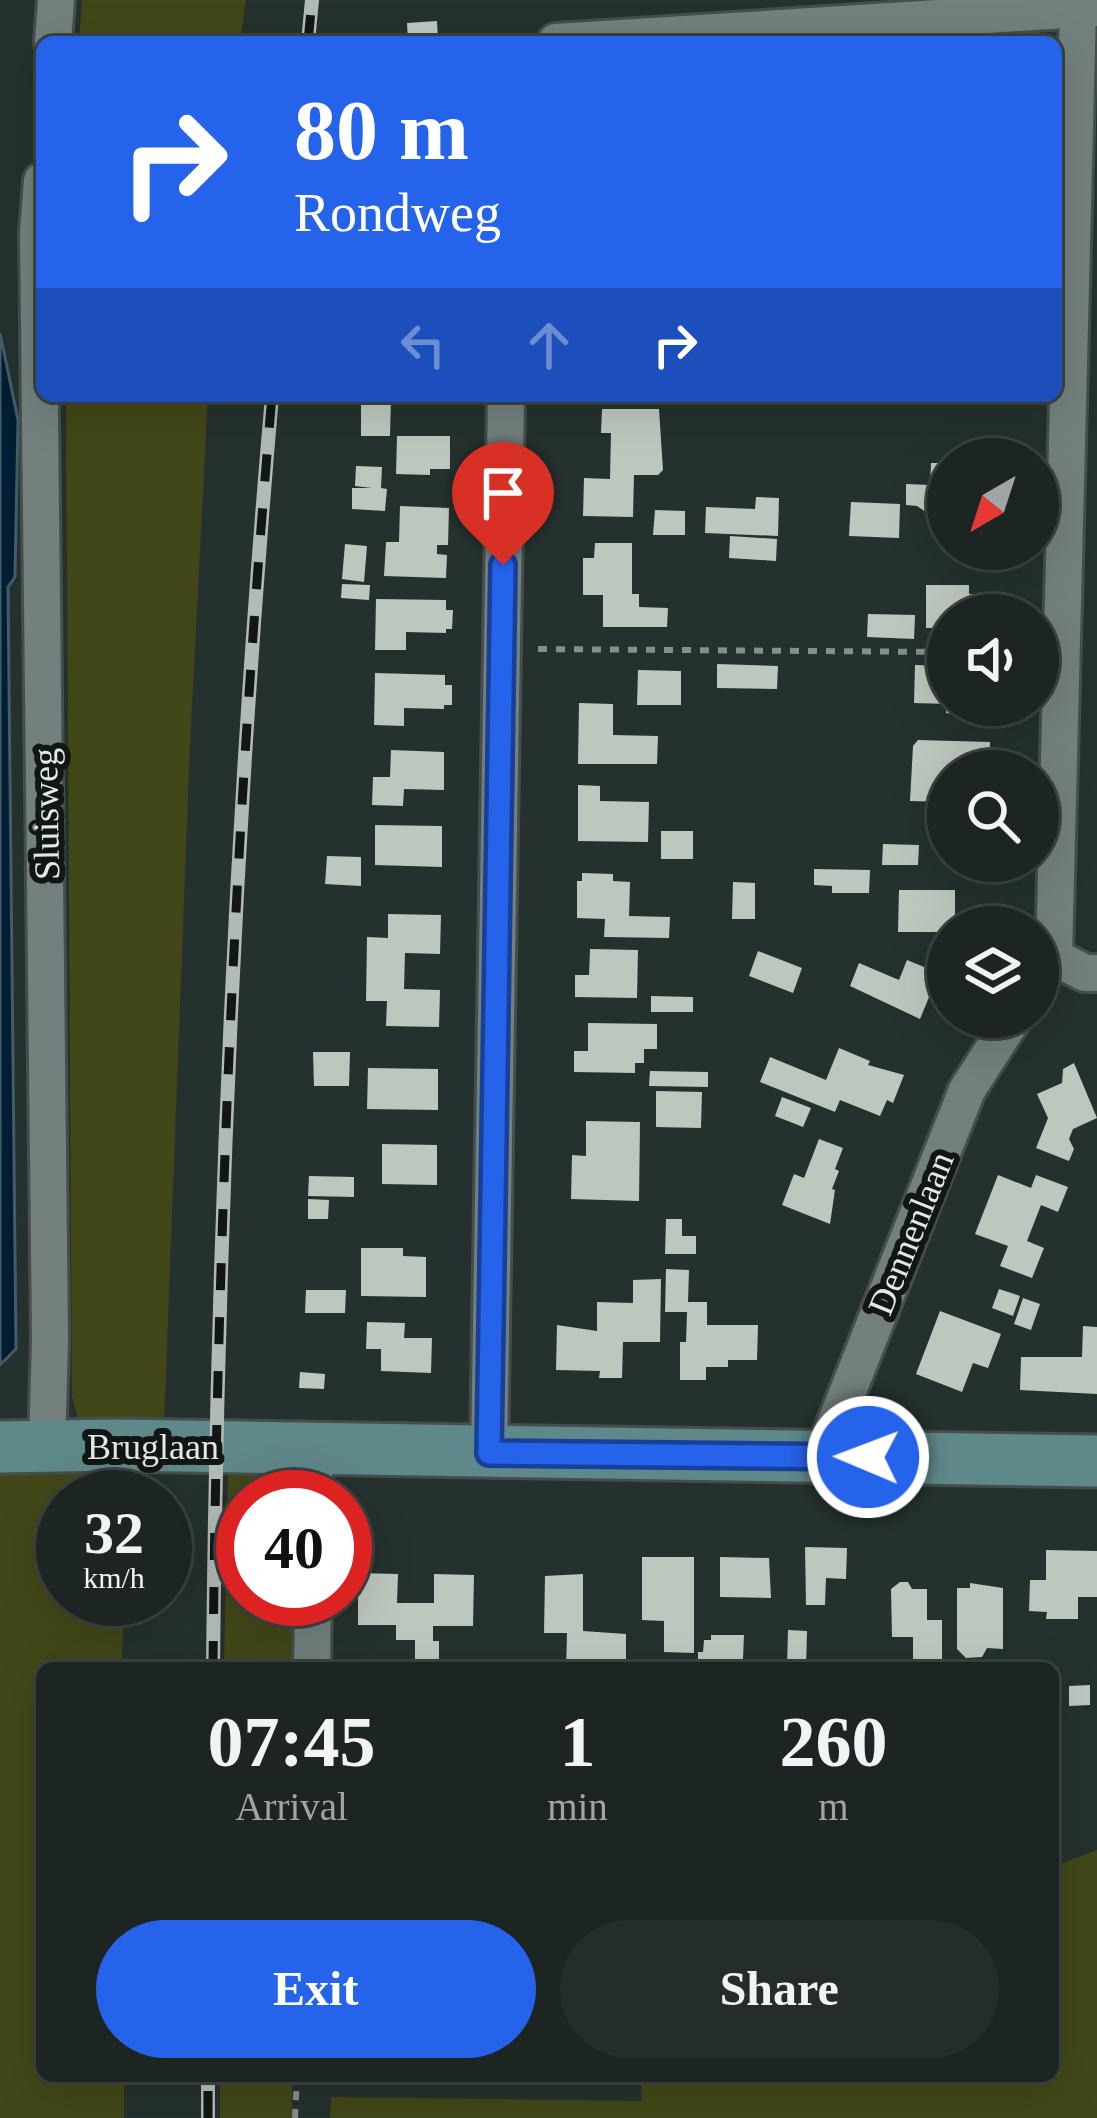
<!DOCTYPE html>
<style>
:root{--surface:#1c2522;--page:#252d2a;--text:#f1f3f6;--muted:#a0a5a5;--line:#3a4240;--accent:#2563eb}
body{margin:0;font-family:"Times New Roman",serif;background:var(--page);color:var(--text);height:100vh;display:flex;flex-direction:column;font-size:45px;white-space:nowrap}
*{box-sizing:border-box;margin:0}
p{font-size:39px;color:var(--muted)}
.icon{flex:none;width:66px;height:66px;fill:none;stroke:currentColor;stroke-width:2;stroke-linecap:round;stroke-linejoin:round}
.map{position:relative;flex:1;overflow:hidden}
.sheet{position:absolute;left:36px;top:1662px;width:1023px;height:420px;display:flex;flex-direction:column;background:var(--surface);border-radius:18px;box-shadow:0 12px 48px #0002,0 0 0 3px var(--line)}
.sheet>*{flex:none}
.top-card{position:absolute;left:36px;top:36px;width:1026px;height:366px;border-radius:18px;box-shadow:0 12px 48px #0002,0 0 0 3px var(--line);background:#2563eb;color:#fff;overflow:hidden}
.needle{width:78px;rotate:219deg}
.fabs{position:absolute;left:927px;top:438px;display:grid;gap:24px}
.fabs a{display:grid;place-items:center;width:132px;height:132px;border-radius:50%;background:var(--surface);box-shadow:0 12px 48px #0002,0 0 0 3px var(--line);font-size:60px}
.speed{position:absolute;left:36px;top:1470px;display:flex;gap:24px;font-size:60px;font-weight:700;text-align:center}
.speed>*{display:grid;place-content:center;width:156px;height:156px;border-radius:50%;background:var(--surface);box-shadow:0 12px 48px #0002,0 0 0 3px var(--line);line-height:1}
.speed small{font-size:30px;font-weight:400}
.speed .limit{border:18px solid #d22;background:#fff;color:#111}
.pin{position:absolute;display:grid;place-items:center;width:102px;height:102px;color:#fff;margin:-123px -51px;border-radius:50% 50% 50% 0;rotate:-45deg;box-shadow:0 0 12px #0007}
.pin .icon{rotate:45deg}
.me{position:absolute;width:132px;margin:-66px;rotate:271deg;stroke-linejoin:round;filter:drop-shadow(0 0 9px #0008)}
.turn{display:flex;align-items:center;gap:42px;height:252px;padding:0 60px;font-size:54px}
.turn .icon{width:156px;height:156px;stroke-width:2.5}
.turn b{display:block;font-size:84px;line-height:102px}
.lanes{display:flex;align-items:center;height:114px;padding:0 60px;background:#0003;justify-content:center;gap:60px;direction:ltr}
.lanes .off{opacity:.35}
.eta{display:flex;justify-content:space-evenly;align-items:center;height:204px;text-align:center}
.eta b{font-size:72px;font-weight:800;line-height:84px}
.cta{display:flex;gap:24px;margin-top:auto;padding:24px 60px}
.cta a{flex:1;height:138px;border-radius:72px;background:var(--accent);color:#fff;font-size:48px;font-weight:800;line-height:138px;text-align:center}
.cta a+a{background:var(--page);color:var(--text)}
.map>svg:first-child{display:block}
</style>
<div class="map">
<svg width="1097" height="2118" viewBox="0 0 1097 2118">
<rect width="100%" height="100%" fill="#25312e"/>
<g fill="#424718">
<polygon points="82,0 246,0 240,42 79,42"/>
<polygon points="66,396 208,396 190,744 164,1422 79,1421 72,1397"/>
<polygon points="0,1473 127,1473 127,1497 63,1497 63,1599 124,1599 122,1668 42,1668 42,2076 124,2076 124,2118 0,2118"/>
<polygon points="228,1473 303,1473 303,1497 243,1497 243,1599 301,1599 300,1668 224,1668"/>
<polygon points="1097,1850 1097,2118 330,2118 331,2097 641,2101 642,2076 1053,2076 1053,1867"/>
<rect x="220" y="2076" width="72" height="42"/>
</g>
<polygon fill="#001e33" stroke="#445b69" stroke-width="3" points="0,333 18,420 15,577 8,587 16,1349 0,1365"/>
<g fill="#bdc7bd">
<polygon points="437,21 438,42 408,42 407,23"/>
<polygon points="361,396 391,396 390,436 361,436"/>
<polygon points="602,409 659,409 663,470 658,475 634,475 633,517 583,516 584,478 610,479 611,433 601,433"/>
<polygon points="397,436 450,436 450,469 430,469 430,475 396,474"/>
<polygon points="931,463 948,463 948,515 929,514 917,506 906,505 906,484 930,485"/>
<polygon points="356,466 382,467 381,488 387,489 385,511 352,509 352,488 372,488 355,486"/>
<polygon points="756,497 779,498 778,536 705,533 706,507 755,509"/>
<polygon points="851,502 900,504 899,538 849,536"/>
<polygon points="400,506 449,508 448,545 437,545 437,554 447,555 446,578 384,576 386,542 399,542"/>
<polygon points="655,510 685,511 685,535 653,535"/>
<polygon points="730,536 777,539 776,561 729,558"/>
<polygon points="595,543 632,543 632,594 639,594 639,607 668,608 667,627 603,627 603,595 583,595 583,558 594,558"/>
<polygon points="345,544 367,546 364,582 342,579"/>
<polygon points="342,584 370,585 369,600 341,598"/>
<polygon points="926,585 969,585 969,594 995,596 995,610 991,615 948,615 948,628 926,628"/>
<polygon points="376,599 446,600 446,610 453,610 452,629 446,629 446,633 406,632 406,650 375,650"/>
<polygon points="868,614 915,615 914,639 867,637"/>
<polygon points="717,664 778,666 777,689 717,688"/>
<polygon points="915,665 948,666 948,704 914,703"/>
<polygon points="638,670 681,671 681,705 637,705"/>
<polygon points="375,673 445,675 445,685 452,685 452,705 444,705 444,709 404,708 404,726 374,725"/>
<polygon points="579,703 613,704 613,735 658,736 657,764 578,764"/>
<polygon points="946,705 990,705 990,719 946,713"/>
<polygon points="918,740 990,742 989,771 948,771 945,802 910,801 913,746"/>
<polygon points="391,750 444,752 444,790 404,789 403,806 372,805 373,777 390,777"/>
<polygon points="578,785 600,786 600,801 649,802 648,842 578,841"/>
<polygon points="375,825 442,826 442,867 375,865"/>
<rect x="661" y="831" width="32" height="28"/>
<polygon points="883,844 919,845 918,865 882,865"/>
<polygon points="327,856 361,857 361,886 325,884"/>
<polygon points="814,869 870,870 869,893 832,893 832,886 814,885"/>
<polygon points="582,873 613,874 613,881 630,882 629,916 670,917 669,938 604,937 605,919 577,918 577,881 582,881"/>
<polygon points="733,882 755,883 755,919 732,919"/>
<polygon points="899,890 955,890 955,927 948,927 948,932 898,932"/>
<polygon points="388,914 441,915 440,954 405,953 404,989 440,990 439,1027 386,1026 387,1001 366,1001 367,937 388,938"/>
<polygon points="590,949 638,950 637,998 575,997 575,975 589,975"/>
<polygon points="758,951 802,968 793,993 749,976"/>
<polygon points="907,960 939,973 920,1019 850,986 859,963 899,980"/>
<polygon points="651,996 693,997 693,1012 651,1012"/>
<polygon points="588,1023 657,1024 657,1049 644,1049 644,1063 635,1063 635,1073 574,1072 574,1051 588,1051"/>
<polygon points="839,1048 870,1061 868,1065 904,1075 893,1103 887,1100 880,1116 840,1100 835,1112 760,1082 770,1057 826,1080"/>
<polygon points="313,1052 350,1052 349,1086 314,1086"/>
<polygon points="1074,1063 1097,1118 1073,1129 1069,1139 1074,1149 1069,1161 1036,1148 1048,1118 1037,1094 1062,1083 1063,1069"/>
<polygon points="368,1068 438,1069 438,1110 367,1109"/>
<polygon points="650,1071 708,1072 708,1087 649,1086"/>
<polygon points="656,1091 702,1092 701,1128 656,1127"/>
<polygon points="782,1097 811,1108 803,1127 775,1116"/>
<polygon points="586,1121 640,1122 639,1201 571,1199 572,1155 586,1156"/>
<polygon points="819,1139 843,1148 835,1169 839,1171 832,1189 835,1190 830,1224 782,1205 794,1174 804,1178"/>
<polygon points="382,1144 437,1145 437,1185 382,1184"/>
<polygon points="998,1175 1031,1188 1036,1175 1068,1187 1058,1212 1041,1205 1027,1241 1044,1248 1032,1278 1000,1266 1008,1246 975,1234"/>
<polygon points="309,1176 354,1177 354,1197 308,1196"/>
<polygon points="308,1199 329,1200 328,1219 308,1219"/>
<polygon points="666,1219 682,1219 682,1236 696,1236 696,1254 665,1254"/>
<polygon points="361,1248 403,1248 403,1256 426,1257 426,1297 361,1296"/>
<polygon points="666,1269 689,1270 688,1302 707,1302 707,1325 758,1325 757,1360 728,1360 728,1367 706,1367 706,1380 680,1380 680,1342 686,1342 687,1312 665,1312"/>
<polygon points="661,1279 660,1342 623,1342 622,1378 599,1378 600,1371 556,1370 557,1325 597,1331 597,1302 633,1303 633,1280"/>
<polygon points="999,1289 1020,1296 1013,1316 992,1308"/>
<polygon points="306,1290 346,1290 345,1313 305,1313"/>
<polygon points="1023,1298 1040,1304 1031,1330 1014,1324"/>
<polygon points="940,1311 1001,1334 988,1368 973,1363 962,1392 916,1374"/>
<polygon points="367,1322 405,1323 404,1338 432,1338 431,1373 381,1371 381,1349 366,1349"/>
<polygon points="1083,1326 1097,1327 1097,1394 1020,1390 1021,1357 1082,1357"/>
<polygon points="300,1372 325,1374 324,1389 299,1388"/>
<polygon points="805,1547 847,1548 846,1579 826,1578 825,1605 806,1605"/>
<polygon points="1046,1550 1097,1551 1097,1597 1078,1597 1078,1619 1046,1619 1047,1612 1029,1611 1030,1580 1046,1580"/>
<polygon points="642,1557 694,1557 694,1653 664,1652 664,1621 642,1620"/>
<polygon points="720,1557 769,1558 771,1598 720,1597"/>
<polygon points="358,1573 398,1574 397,1603 434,1603 434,1574 474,1575 473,1626 433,1626 433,1641 439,1641 439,1668 415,1668 415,1640 396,1640 396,1625 358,1625"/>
<polygon points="583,1574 583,1631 626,1634 626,1668 566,1668 567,1633 544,1633 545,1576"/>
<polygon points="900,1582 908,1582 912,1589 927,1589 927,1620 942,1620 942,1662 913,1661 913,1637 892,1637 891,1589"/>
<polygon points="970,1583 1003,1588 1003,1649 987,1648 982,1657 966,1658 957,1649 957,1588 970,1588"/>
<polygon points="788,1630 807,1631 806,1668 787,1668"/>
<polygon points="711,1635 744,1635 743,1659 711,1659 711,1668 698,1668 698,1652 703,1652 704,1640 711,1640"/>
<polygon points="1090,1685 1090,1705 1069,1706 1069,1686"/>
<polygon points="365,2076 440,2076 440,2082 364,2080"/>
</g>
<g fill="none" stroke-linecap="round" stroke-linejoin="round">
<defs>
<g id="street">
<polyline points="53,42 56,0"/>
<polyline points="556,42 1097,8"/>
<polyline points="42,181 38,232 50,1340 47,1447"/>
<polyline points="1054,957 1085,973 1097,973"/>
<polyline points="1038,981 1054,957 1078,9"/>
<polyline points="489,1453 506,396"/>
<polyline points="822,1457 967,1090 1014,1017"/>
<polyline points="314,1497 314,1450"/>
<polyline points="312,1668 313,1599"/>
</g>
<polyline id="secondary" points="0,1447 117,1445 1097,1461"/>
</defs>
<use href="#street" stroke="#454e4c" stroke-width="42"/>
<use href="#secondary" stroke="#454e4c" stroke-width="57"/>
<g stroke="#868f8d" stroke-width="6" stroke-dasharray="9 9" stroke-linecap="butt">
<polyline points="538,649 948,652"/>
<polyline points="295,2118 297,2076"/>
</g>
<use href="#street" stroke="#73807d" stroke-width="36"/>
<use href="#secondary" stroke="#5f888a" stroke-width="51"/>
<defs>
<g id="rail">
<polyline points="308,42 312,0"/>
<path d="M213 1668C217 1243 235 819 272 396"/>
<polyline points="208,2118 208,2076"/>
</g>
</defs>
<use href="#rail" stroke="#b2bab8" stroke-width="14"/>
<use href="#rail" stroke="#121716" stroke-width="9" stroke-dasharray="27" stroke-linecap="butt"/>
</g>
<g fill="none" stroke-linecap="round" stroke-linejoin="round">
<defs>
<polyline id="route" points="503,565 489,1453 868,1457"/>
</defs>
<use href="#route" stroke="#184099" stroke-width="30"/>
<use href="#route" stroke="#2563eb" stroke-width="21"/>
</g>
<g text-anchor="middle" stroke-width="12" stroke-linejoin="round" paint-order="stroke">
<g font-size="36" fill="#e2e9e7" stroke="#121716">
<text transform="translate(45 814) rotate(-91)" y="13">Sluisweg</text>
<text transform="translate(910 1233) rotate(-68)" y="13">Dennenlaan</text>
<text x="153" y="1459">Bruglaan</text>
</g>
</g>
</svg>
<div class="fabs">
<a><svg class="needle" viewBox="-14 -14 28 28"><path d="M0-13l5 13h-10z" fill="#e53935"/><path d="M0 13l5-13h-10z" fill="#a0a5a5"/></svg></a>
<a><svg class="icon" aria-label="sound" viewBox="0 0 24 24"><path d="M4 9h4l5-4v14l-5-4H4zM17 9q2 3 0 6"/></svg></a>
<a><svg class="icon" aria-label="search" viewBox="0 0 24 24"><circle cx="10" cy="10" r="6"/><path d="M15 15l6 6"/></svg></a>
<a><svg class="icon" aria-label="layers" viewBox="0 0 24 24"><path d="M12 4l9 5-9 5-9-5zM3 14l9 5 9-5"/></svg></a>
</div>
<div class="speed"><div>32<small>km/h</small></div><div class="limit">40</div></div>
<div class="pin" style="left:503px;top:565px;background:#d93025"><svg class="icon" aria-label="arrive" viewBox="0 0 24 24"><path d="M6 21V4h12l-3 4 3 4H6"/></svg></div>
<svg class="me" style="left:868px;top:1457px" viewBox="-20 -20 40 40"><circle r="17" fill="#2563eb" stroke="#fff" stroke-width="3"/><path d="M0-11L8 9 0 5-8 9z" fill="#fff"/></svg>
<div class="top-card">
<div class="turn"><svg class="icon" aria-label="right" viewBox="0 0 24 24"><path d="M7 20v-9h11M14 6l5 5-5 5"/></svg><div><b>80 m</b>Rondweg</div></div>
<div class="lanes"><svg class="icon off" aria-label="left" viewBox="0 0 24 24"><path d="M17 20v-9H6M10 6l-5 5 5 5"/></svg><svg class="icon off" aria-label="ahead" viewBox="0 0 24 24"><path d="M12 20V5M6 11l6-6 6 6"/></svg><svg class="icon" aria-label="right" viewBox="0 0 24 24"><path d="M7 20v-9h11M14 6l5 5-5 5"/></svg></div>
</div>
<section class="sheet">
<div class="eta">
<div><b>07:45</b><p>Arrival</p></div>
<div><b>1</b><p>min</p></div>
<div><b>260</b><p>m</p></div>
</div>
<div class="cta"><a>Exit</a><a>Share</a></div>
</section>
</div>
